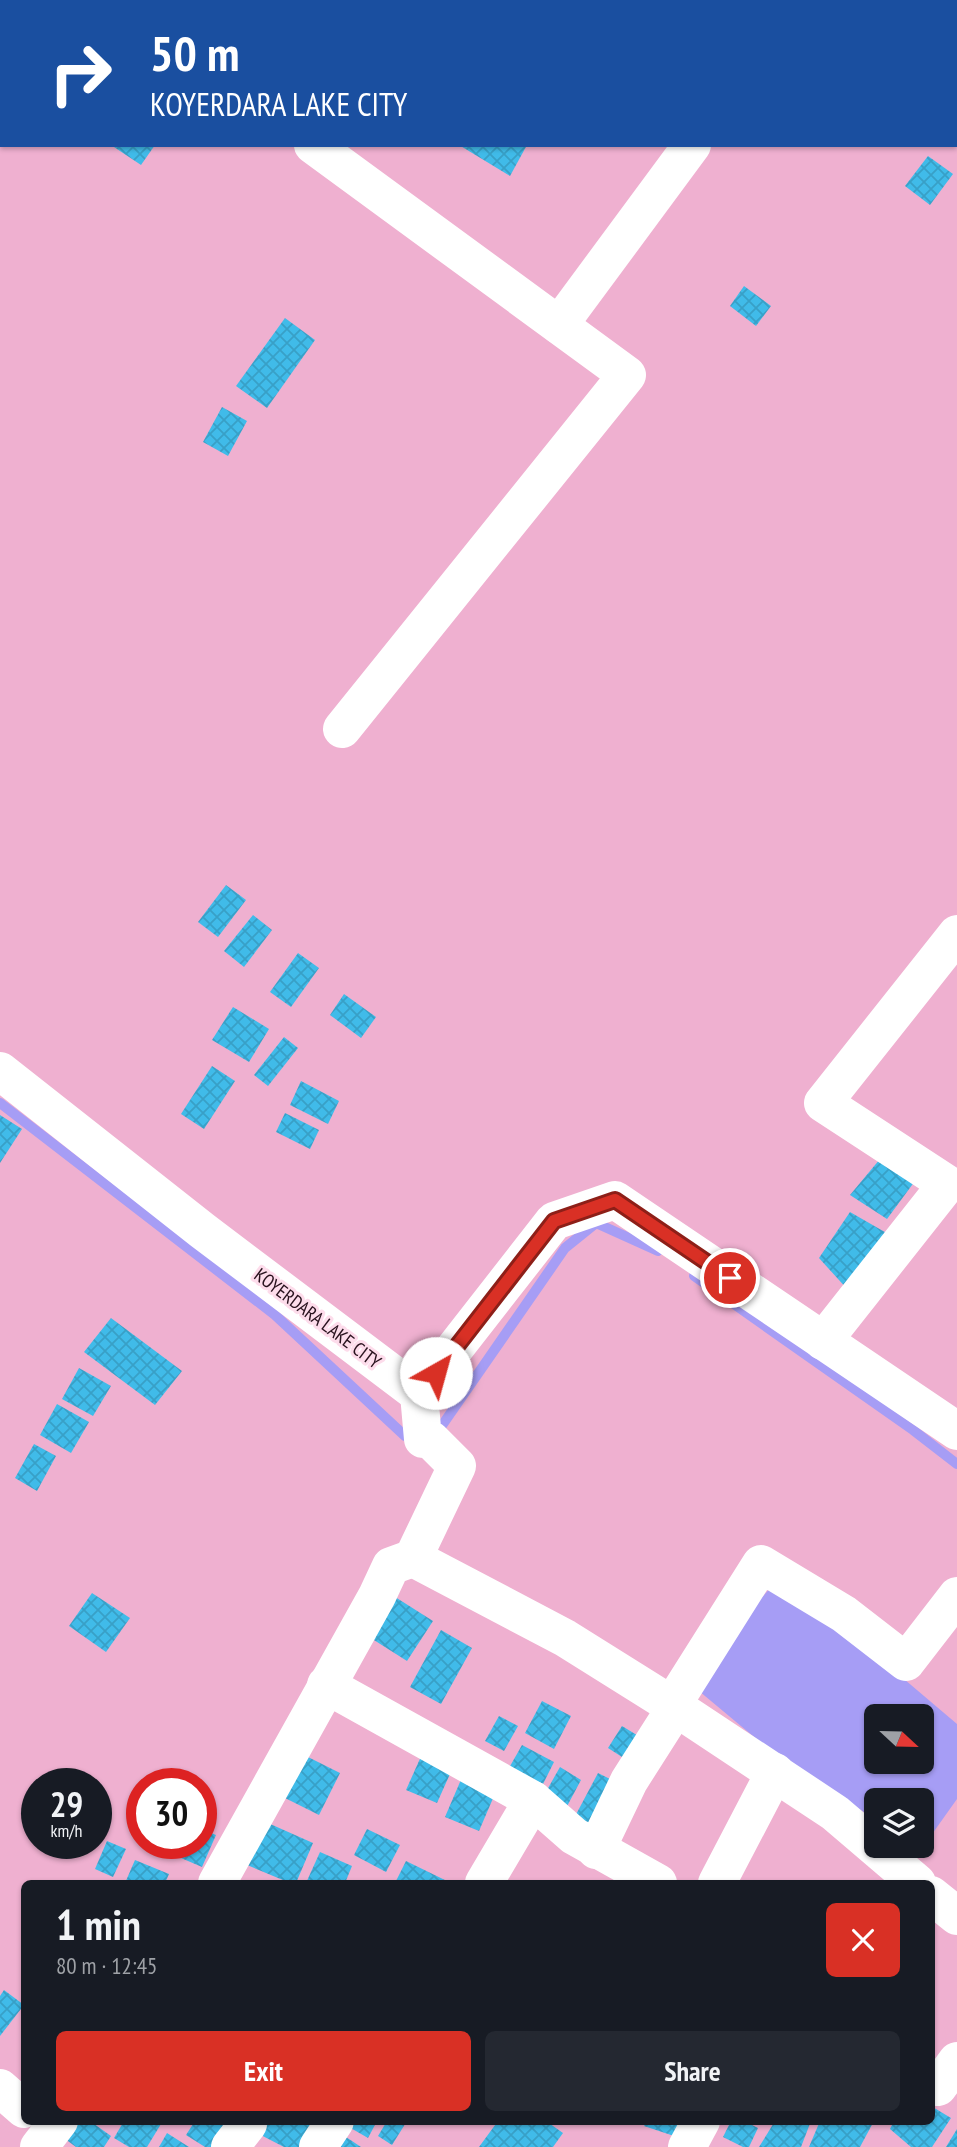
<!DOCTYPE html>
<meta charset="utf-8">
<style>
:root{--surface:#171b24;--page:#242831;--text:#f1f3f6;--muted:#9ea1a6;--accent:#d93025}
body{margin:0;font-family:"PT Sans Narrow",sans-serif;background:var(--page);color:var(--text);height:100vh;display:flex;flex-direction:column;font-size:26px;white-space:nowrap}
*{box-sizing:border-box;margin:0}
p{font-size:23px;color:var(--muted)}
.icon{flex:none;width:38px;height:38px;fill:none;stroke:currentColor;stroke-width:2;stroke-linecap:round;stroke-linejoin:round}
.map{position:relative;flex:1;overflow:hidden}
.details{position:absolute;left:21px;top:1880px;width:914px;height:245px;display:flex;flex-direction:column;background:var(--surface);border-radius:10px;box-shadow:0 2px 5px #0004}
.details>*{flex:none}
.top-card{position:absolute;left:0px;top:0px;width:957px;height:147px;box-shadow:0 2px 5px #0004;background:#1a4fa0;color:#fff;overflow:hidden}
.needle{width:46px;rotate:112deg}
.buttons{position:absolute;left:864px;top:1704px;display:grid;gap:14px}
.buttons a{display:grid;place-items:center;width:70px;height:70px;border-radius:10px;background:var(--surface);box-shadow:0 2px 5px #0004;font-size:35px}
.speed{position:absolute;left:21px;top:1768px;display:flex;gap:14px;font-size:35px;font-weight:700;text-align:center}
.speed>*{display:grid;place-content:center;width:91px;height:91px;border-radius:50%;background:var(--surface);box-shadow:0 2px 5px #0004;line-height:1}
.speed small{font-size:18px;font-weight:400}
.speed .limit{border:10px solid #d22;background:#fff;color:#111}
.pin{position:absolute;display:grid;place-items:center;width:60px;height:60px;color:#fff;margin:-30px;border:4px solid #fff;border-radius:50%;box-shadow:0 2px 7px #0007}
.me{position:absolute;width:77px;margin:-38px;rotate:38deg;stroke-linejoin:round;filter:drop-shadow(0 0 5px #0008)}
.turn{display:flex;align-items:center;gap:24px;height:147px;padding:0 35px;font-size:32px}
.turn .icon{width:91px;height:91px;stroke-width:2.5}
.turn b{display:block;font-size:49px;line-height:60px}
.round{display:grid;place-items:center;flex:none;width:74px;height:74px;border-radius:10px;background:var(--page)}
.overview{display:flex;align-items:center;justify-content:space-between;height:119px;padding:0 35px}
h1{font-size:42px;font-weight:700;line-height:52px}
.primary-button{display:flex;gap:14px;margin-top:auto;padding:14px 35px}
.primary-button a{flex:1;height:80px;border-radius:10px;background:var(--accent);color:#fff;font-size:28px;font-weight:700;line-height:80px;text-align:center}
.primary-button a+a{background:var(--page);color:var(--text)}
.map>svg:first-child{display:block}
</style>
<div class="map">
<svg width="957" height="2147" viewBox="0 0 957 2147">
<defs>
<pattern id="building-cross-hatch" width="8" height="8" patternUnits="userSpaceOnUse" patternTransform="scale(1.75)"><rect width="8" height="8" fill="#40bbe9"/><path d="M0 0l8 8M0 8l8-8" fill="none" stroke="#38a0c7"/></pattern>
</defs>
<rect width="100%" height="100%" fill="#efb0d0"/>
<path fill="#a69df5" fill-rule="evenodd" d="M774 1584 858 1640 957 1724V1799L920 1851 914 1846H922V1801H877V1821L765 1746 699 1691 737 1625ZM877 1717H922V1762H877Z"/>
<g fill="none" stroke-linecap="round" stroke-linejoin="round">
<g stroke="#a69df5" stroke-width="10">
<polyline points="0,1103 275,1315 405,1436 416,1438"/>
<polyline points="694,1276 913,1430 957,1464"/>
<polyline points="434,1437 565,1248 596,1223 658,1251"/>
</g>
</g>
<g fill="url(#building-cross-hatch)">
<polygon points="111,145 155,145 141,165"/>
<polygon points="459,145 527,145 510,176"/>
<polygon points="928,156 953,174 930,205 905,186"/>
<polygon points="744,286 771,306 756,326 730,306"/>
<polygon points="285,318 315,340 267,408 236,386"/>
<polygon points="222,407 247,421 228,456 203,442"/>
<polygon points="226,885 246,900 218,937 198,922"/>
<polygon points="253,915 272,930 244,967 224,951"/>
<polygon points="298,953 319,968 291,1007 270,992"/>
<polygon points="344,994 376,1017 361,1038 330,1015"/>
<polygon points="233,1007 269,1029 249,1062 212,1040"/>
<polygon points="284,1037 298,1048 268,1086 254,1075"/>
<polygon points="212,1066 235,1081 204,1129 181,1114"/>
<polygon points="301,1081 339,1101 328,1124 290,1105"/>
<polygon points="285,1113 319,1130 310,1149 276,1132"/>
<polygon points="0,1115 22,1129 0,1163"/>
<polygon points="880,1159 915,1181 887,1219 850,1195"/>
<polygon points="850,1212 890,1235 848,1290 819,1258"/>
<polygon points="111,1318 182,1371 155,1405 84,1352"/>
<polygon points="79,1368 111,1386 93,1416 62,1399"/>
<polygon points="57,1404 89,1422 71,1453 40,1435"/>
<polygon points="34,1444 56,1456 37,1491 15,1478"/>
<polygon points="92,1593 130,1618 106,1652 69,1626"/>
<polygon points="392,1595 433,1621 407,1661 366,1635"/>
<polygon points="441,1630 472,1648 441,1704 410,1687"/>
<polygon points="542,1701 571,1716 554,1749 525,1733"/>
<polygon points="499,1716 518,1726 504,1751 485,1741"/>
<polygon points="622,1726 650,1743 636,1766 608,1748"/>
<polygon points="522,1745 554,1762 542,1786 509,1768"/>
<polygon points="423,1752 454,1765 437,1803 406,1790"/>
<polygon points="304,1755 340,1773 319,1815 283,1797"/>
<polygon points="560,1767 581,1780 565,1810 543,1797"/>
<polygon points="598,1773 622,1785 596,1835 572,1822"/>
<polygon points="463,1775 497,1789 479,1831 445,1817"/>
<polygon points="259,1819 313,1843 296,1883 290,1883 240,1862"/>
<polygon points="201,1829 216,1835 202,1867 146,1843 201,1843"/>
<polygon points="367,1829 400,1845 386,1872 354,1855"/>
<polygon points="107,1841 126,1849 113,1877 95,1869"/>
<polygon points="320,1852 352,1866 345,1883 306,1883"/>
<polygon points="135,1860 169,1874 165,1883 125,1883"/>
<polygon points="406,1861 451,1883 395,1883"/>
<polygon points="4,1990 24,2005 0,2036 0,1996"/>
<polygon points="931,2106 951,2118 932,2147 911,2147 890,2129 894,2121 931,2121"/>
<polygon points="72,2121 90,2121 111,2136 104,2147 76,2147 61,2136"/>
<polygon points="124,2121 156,2121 161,2124 147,2147 129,2147 114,2138"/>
<polygon points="195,2121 235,2121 219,2147 205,2147 186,2135"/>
<polygon points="258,2121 313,2121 300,2147 284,2147 253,2131"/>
<polygon points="344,2121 377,2121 368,2138 342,2123"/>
<polygon points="387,2121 407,2121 392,2145 378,2136"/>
<polygon points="498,2121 546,2121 563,2133 553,2147 479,2147"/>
<polygon points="647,2121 685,2121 677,2137 644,2126"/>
<polygon points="731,2121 744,2121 758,2128 749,2147 743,2147 723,2137"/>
<polygon points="775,2121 811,2121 801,2147 759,2147"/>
<polygon points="820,2121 874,2121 860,2147 809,2147"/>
<polygon points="957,2129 957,2147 946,2147"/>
<polygon points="167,2133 189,2147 159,2147"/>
<polygon points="343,2135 361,2147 335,2147"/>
</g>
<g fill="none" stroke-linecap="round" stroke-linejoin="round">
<g stroke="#fff" stroke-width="38">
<polyline points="101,0 104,2"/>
<polyline points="799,2 800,0"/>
<polyline points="313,145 627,375 342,729"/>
<polyline points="559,325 692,145"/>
<polyline points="0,1071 203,1231 419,1394 554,1221 615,1200 957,1431"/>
<polyline points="823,1341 947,1184 823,1103 957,934"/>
<polyline points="413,1558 565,1638 672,1705 835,1813 917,1883"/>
<polyline points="326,1685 533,1800 484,1883"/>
<polyline points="533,1800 574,1836 658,1883"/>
<polyline points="596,1850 629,1781 671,1715 672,1705 761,1564 844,1614 906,1662 957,1596"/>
<polyline points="217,1883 377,1596 391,1566 413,1558 457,1466 431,1440 423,1439 419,1394"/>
<polyline points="717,1883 775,1772"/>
<polyline points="931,1895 957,1916"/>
<polyline points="938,2087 957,2061"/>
<polyline points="0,2088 24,2109"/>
<polyline points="39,2147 59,2121"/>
<polyline points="230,2147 248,2124"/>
<polyline points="318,2147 335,2121"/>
<polyline points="687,2147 701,2121"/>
</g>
</g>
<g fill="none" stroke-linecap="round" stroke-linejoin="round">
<defs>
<polyline id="route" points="436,1373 554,1221 615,1200 730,1278"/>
</defs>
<use href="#route" stroke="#8d1f18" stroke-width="18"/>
<use href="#route" stroke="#d93025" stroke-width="12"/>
</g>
<g text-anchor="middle" stroke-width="6" stroke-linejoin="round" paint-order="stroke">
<g font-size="19" fill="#28111d" stroke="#fddceb">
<text transform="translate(318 1318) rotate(37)" y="7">KOYERDARA LAKE CITY</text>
</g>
</g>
</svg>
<div class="buttons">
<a><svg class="needle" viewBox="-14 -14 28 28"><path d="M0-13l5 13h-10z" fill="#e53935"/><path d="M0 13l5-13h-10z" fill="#9ea1a6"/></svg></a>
<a><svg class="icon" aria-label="layers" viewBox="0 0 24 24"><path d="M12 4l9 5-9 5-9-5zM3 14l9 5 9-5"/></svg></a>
</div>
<div class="speed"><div>29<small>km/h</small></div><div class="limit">30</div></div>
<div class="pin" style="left:730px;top:1278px;background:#d93025"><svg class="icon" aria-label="arrive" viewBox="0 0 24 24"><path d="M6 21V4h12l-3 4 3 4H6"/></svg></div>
<svg class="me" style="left:436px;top:1373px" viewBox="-20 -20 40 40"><circle r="19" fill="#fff"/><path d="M0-13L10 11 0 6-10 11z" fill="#d93025"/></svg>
<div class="top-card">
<div class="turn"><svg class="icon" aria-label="right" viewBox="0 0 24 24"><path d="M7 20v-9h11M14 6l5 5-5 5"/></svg><div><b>50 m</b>KOYERDARA LAKE CITY</div></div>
</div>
<section class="details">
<div class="overview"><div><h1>1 min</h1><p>80 m · 12:45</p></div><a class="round" style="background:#d93025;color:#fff"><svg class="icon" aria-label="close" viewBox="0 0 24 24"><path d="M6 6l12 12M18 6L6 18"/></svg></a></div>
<div class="primary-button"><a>Exit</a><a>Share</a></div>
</section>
</div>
